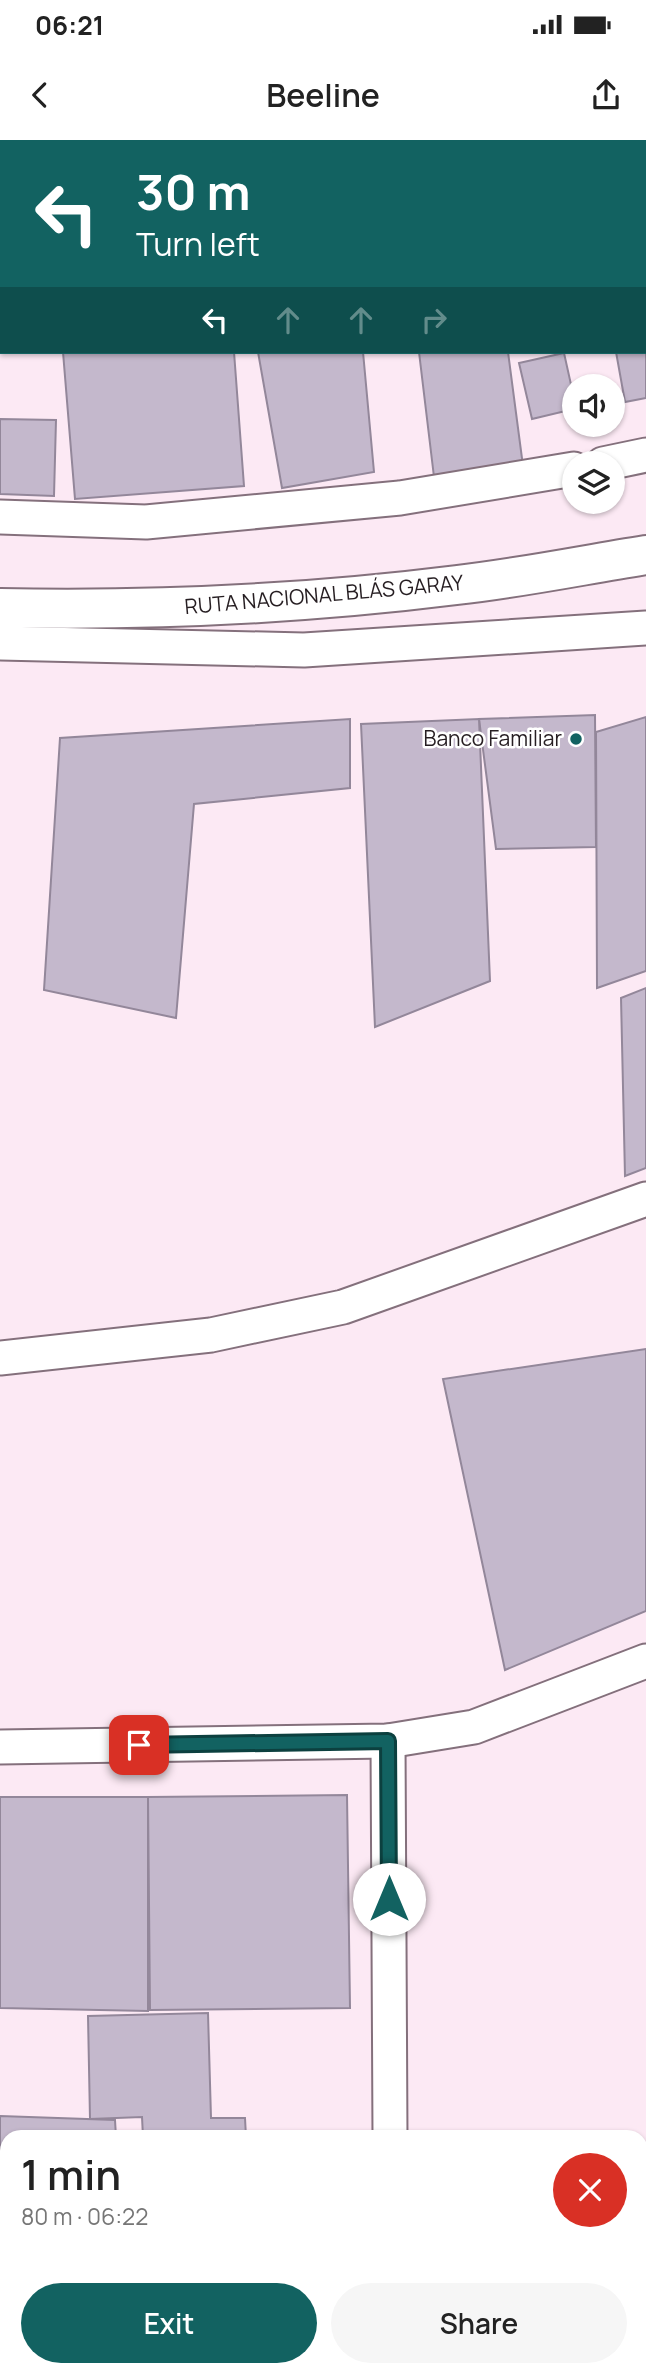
<!DOCTYPE html>
<meta charset="utf-8">
<style>
:root{--surface:#fff;--page:#f6f6f6;--text:#222;--muted:#767676;--accent:#126261}
body{margin:0;font-family:Manrope,sans-serif;background:var(--page);color:var(--text);height:100vh;display:flex;flex-direction:column;font-size:26px;white-space:nowrap}
*{box-sizing:border-box;margin:0}
p{font-size:23px;color:var(--muted)}
.icon{flex:none;width:38px;height:38px;fill:none;stroke:currentColor;stroke-width:2;stroke-linecap:round;stroke-linejoin:round}
.map{position:relative;flex:1;overflow:hidden}
.sheet{position:absolute;left:0px;top:1990px;width:648px;height:247px;display:flex;flex-direction:column;background:var(--surface);border-radius:21px 21px 0 0;box-shadow:0 2px 5px #0004}
.sheet>*{flex:none}
.guide{position:absolute;left:0px;top:0px;width:648px;height:214px;box-shadow:0 2px 5px #0004;background:#126261;color:#fff;overflow:hidden}
.tools{position:absolute;left:562px;top:234px;display:grid;gap:14px}
.tools a{display:grid;place-items:center;width:63px;height:63px;border-radius:50%;background:var(--surface);box-shadow:0 2px 5px #0004;font-size:35px}
.pin{position:absolute;display:grid;place-items:center;width:60px;height:60px;color:#fff;margin:-30px;border-radius:14px;box-shadow:0 4px 10px #0006}
.me{position:absolute;width:77px;margin:-38px;rotate:0deg;stroke-linejoin:round;filter:drop-shadow(0 0 5px #0008)}
.turn{display:flex;align-items:center;gap:24px;height:147px;padding:0 21px;font-size:32px}
.turn .icon{width:91px;height:91px;stroke-width:2.5}
.turn b{display:block;font-size:49px;line-height:60px}
.lanes{display:flex;align-items:center;height:66px;padding:0 21px;background:#0003;justify-content:center;gap:35px;direction:ltr}
.lanes .off{opacity:.35}
.round{display:grid;place-items:center;flex:none;width:74px;height:74px;border-radius:37px;background:var(--page)}
.summary{display:flex;align-items:center;justify-content:space-between;height:119px;padding:0 21px}
h1{font-size:42px;font-weight:600;line-height:52px}
.cta{display:flex;gap:14px;margin-top:auto;padding:14px 21px}
.cta a{flex:1;height:80px;border-radius:42px;background:var(--accent);color:#fff;font-size:28px;font-weight:600;line-height:80px;text-align:center}
.cta a+a{background:var(--page);color:var(--text)}
.status{display:flex;justify-content:space-between;align-items:center;height:49px;padding:0 35px;background:var(--surface);direction:ltr}
.status svg{height:19px;fill:currentColor}
header{display:flex;justify-content:space-between;align-items:center;height:91px;padding:0 21px;background:var(--surface);font-size:32px;font-weight:600}
.map>svg:first-child{display:block}
</style>
<div class="status"><b>06:21</b><svg viewBox="0 0 49 12"><path d="M0 12V9h3v3zM5 12V6h3v6zM10 12V3h3v9zM15 12V0h3v12zM26 1h20v11H26zM47 4h2v5h-2z"/></svg></div>
<header><svg class="icon" aria-label="back" viewBox="0 0 24 24"><path d="M15 5l-7 7 7 7"/></svg>Beeline<svg class="icon" aria-label="share" viewBox="0 0 24 24"><path d="M12 15V3M7 8l5-5 5 5M5 13v7h14v-7"/></svg></header>
<div class="map">
<svg width="646" height="2235" viewBox="0 0 646 2235">
<rect width="100%" height="100%" fill="#fce9f4"/>
<g fill="#c4b8cc" stroke="#93879a" stroke-width="2">
<polygon points="646,199 646,258 625,262 616,212 646,212"/>
<polygon points="63,212 234,212 244,346 75,359"/>
<polygon points="258,212 363,212 374,332 282,348"/>
<polygon points="419,212 508,212 523,326 434,337"/>
<polygon points="564,213 574,258 574,269 532,279 519,223"/>
<polygon points="0,279 56,280 54,356 0,354"/>
<polygon points="595,575 596,707 496,709 479,579"/>
<polygon points="646,577 646,831 597,848 596,592"/>
<polygon points="350,579 350,648 194,664 176,878 44,850 60,598"/>
<polygon points="479,579 490,841 375,887 361,584"/>
<polygon points="646,848 646,1028 625,1036 621,858"/>
<polygon points="646,1209 646,1471 505,1530 443,1239"/>
<polygon points="347,1655 350,1868 150,1870 148,1657"/>
<polygon points="0,1657 148,1657 148,1871 0,1868"/>
<polygon points="208,1873 211,1978 245,1978 246,1997 143,1997 142,1977 90,1979 88,1876"/>
<polygon points="0,1976 115,1980 116,1997 7,1997 7,2081 0,2081"/>
<polygon points="640,2211 646,2211 646,2235 605,2235 605,2230 640,2230"/>
<polygon points="35,2230 194,2230 193,2235 36,2235"/>
<rect x="221" y="2230" width="138" height="5"/>
</g>
<g fill="none" stroke-linecap="round" stroke-linejoin="round">
<defs>
<g id="minor">
<polyline points="603,324 646,315"/>
<polyline points="0,377 146,382 400,358 574,329"/>
<polyline points="0,503 304,510 646,488"/>
<polyline points="0,1218 211,1195 343,1167 646,1059"/>
<polyline points="388,1601 390,1997"/>
<polyline points="0,1607 388,1601 474,1587 646,1521"/>
<polyline points="640,2091 646,2089"/>
<polyline points="0,2188 7,2188"/>
<polyline points="391,2230 391,2235"/>
</g>
<path id="trunk" d="M0 468C153 471 305 464 457 445 520 438 583 425 646 415"/>
</defs>
<use href="#minor" stroke="#84707c" stroke-width="37"/>
<use href="#trunk" stroke="#84707c" stroke-width="42"/>
<use href="#minor" stroke="#fff" stroke-width="33"/>
<use href="#trunk" stroke="#fff" stroke-width="38"/>
</g>
<g fill="none" stroke-linecap="round" stroke-linejoin="round">
<defs>
<polyline id="route" points="139,1605 388,1601 389,1759"/>
</defs>
<use href="#route" stroke="#0c403f" stroke-width="18"/>
<use href="#route" stroke="#126261" stroke-width="12"/>
</g>
<circle fill="#126261" stroke="#fff" stroke-width="2.5" cx="576" cy="599" r="7"/>
<g text-anchor="middle" stroke-width="5" stroke-linejoin="round" paint-order="stroke">
<g font-size="21" fill="#261e22" stroke="#fff">
<text transform="translate(324 455) rotate(-5)" y="7">RUTA NACIONAL BLÁS GARAY</text>
</g>
<g font-size="21" fill="#261e22" stroke="#fff" text-anchor="end">
<text x="562" y="606">Banco Familiar</text>
</g>
</g>
</svg>
<div class="tools">
<a><svg class="icon" aria-label="sound" viewBox="0 0 24 24"><path d="M4 9h4l5-4v14l-5-4H4zM17 9q2 3 0 6"/></svg></a>
<a><svg class="icon" aria-label="layers" viewBox="0 0 24 24"><path d="M12 4l9 5-9 5-9-5zM3 14l9 5 9-5"/></svg></a>
</div>
<div class="pin" style="left:139px;top:1605px;background:#d93025"><svg class="icon" aria-label="arrive" viewBox="0 0 24 24"><path d="M6 21V4h12l-3 4 3 4H6"/></svg></div>
<svg class="me" style="left:389px;top:1759px" viewBox="-20 -20 40 40"><circle r="19" fill="#fff"/><path d="M0-13L10 11 0 6-10 11z" fill="#126261"/></svg>
<div class="guide">
<div class="turn"><svg class="icon" aria-label="left" viewBox="0 0 24 24"><path d="M17 20v-9H6M10 6l-5 5 5 5"/></svg><div><b>30 m</b>Turn left</div></div>
<div class="lanes"><svg class="icon" aria-label="left" viewBox="0 0 24 24"><path d="M17 20v-9H6M10 6l-5 5 5 5"/></svg><svg class="icon off" aria-label="ahead" viewBox="0 0 24 24"><path d="M12 20V5M6 11l6-6 6 6"/></svg><svg class="icon off" aria-label="ahead" viewBox="0 0 24 24"><path d="M12 20V5M6 11l6-6 6 6"/></svg><svg class="icon off" aria-label="right" viewBox="0 0 24 24"><path d="M7 20v-9h11M14 6l5 5-5 5"/></svg></div>
</div>
<section class="sheet">
<div class="summary"><div><h1>1 min</h1><p>80 m · 06:22</p></div><a class="round" style="background:#d93025;color:#fff"><svg class="icon" aria-label="close" viewBox="0 0 24 24"><path d="M6 6l12 12M18 6L6 18"/></svg></a></div>
<div class="cta"><a>Exit</a><a>Share</a></div>
</section>
</div>
